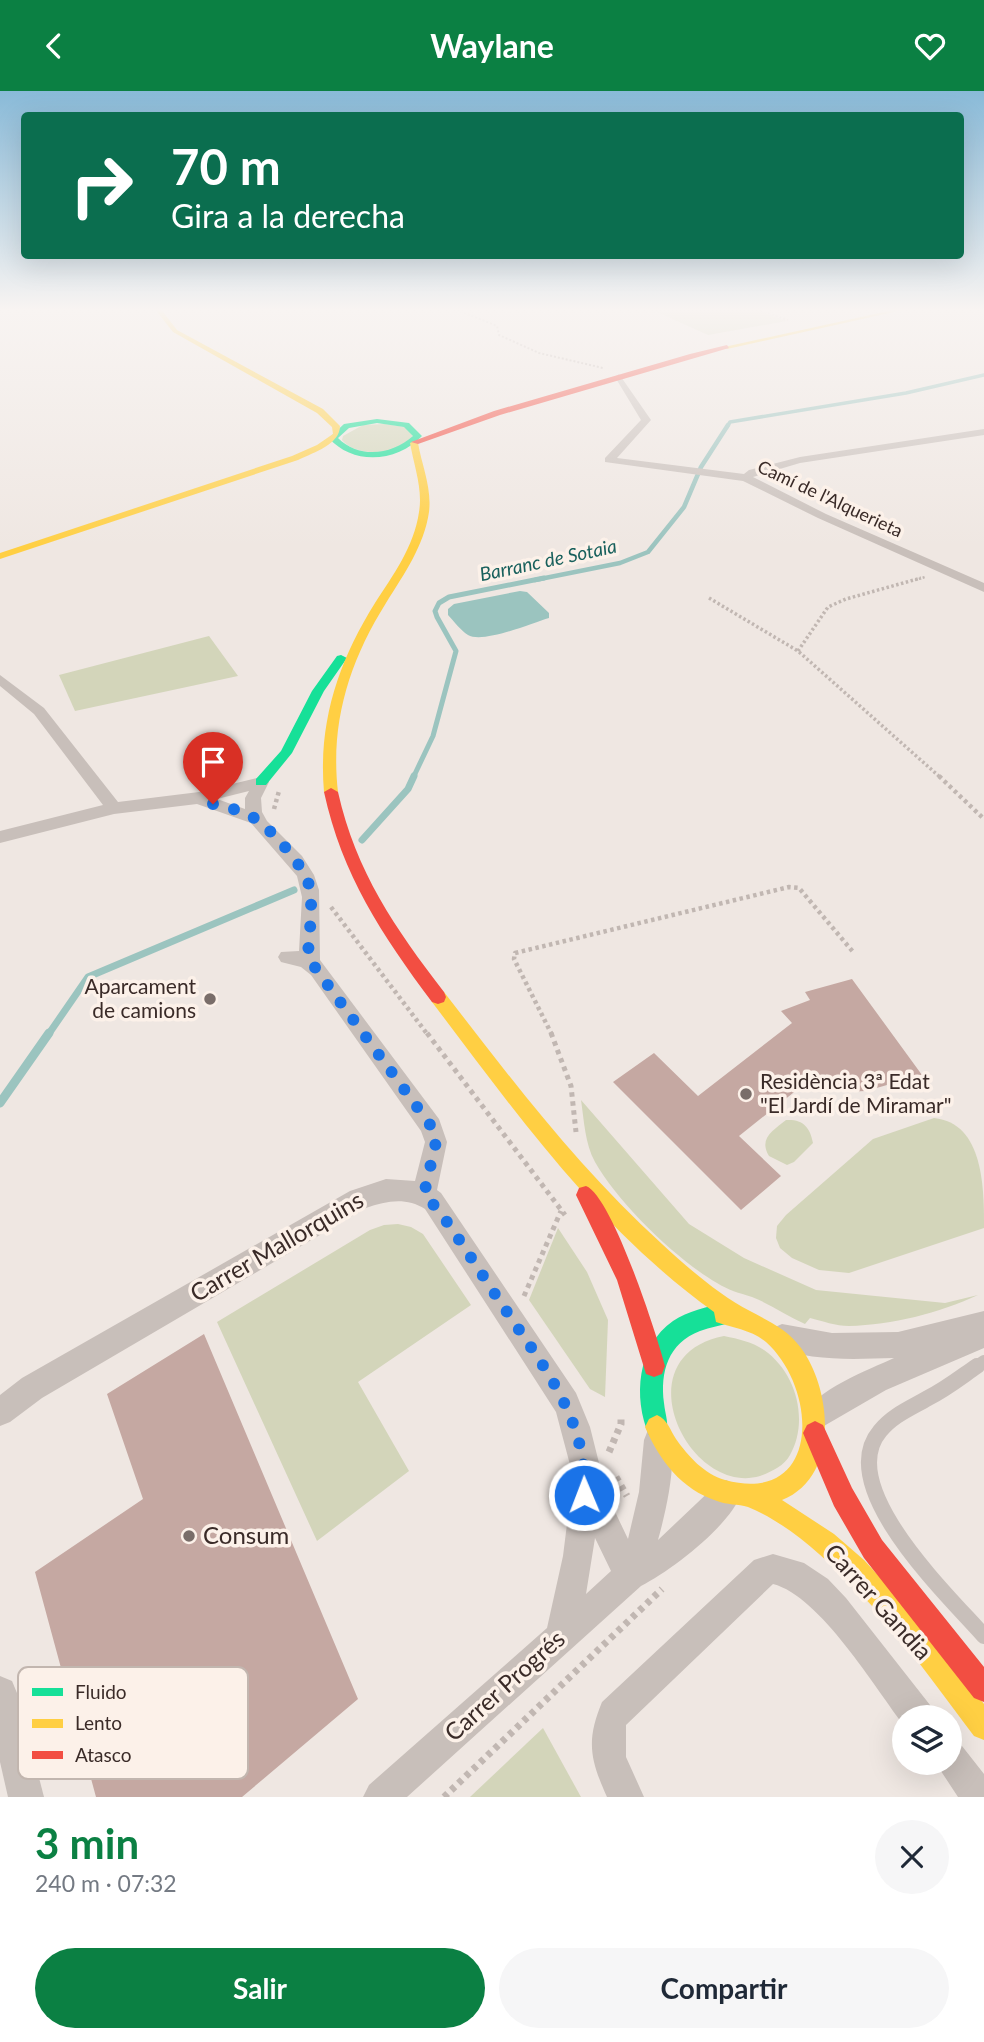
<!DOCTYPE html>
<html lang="es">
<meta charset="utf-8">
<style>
:root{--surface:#fff;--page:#f6f6f7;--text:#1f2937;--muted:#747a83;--accent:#0b8043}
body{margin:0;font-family:Lato,sans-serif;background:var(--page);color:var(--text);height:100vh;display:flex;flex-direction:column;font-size:26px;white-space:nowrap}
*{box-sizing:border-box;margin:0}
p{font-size:23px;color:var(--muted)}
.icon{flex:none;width:38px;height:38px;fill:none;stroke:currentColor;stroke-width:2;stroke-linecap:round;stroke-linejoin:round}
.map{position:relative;height:1706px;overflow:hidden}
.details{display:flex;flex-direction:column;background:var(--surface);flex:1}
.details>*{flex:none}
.hud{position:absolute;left:21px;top:21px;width:943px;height:147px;border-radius:7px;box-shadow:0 7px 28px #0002;background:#0b6e4f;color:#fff;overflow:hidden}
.controls{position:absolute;left:892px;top:1614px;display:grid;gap:14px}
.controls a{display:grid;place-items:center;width:70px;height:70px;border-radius:50%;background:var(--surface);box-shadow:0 7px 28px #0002;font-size:35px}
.pin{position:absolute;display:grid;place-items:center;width:60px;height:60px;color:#fff;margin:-72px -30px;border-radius:50% 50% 50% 0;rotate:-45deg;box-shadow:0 0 7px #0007}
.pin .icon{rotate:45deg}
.me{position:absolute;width:77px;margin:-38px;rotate:359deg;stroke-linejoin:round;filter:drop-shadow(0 0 5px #0008)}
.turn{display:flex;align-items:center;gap:24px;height:147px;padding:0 35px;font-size:32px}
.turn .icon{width:91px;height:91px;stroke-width:2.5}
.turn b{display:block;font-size:49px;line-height:60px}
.round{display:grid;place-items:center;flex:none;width:74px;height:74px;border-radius:37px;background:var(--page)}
.headline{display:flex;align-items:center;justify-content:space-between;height:119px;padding:0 35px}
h1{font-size:42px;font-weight:700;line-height:52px;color:var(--accent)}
.cta{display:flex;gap:14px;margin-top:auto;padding:14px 35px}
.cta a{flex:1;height:80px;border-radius:42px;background:var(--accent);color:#fff;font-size:28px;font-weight:700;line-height:80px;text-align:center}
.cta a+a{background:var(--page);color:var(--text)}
header{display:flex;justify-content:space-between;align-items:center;height:91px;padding:0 35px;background:var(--accent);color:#fff;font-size:32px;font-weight:700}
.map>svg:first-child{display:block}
</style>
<header><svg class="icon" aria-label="back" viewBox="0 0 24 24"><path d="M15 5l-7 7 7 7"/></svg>Waylane<svg class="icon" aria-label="heart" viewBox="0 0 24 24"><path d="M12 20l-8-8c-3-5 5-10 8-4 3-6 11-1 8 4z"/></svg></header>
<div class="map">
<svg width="984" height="1706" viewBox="0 0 984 1706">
<rect width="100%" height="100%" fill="#efe7e2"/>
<g fill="#d3d5ba">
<polygon points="648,217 749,217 787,230 708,244"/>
<path d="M385 333 405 336 413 345C408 349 402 356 395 358 380 363 353 363 342 349L343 345 363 334Z"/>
<polygon points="209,545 238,585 75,620 59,584"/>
<path d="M581 1009 689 1133 744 1167 816 1199 945 1212 978 1204C939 1222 892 1234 849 1235 836 1235 822 1230 810 1227L805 1233C787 1225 770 1213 752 1206 739 1202 728 1199 717 1192 677 1169 618 1112 595 1071 585 1053 584 1029 581 1009Z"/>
<path d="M934 1027C984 1032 984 1098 984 1137L849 1182 819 1179 792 1167 780 1157 776 1147 777 1135 786 1124 873 1048Z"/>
<path d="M786 1029C803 1028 810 1036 813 1052L794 1071 787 1074 769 1065C758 1047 774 1039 786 1029Z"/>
<polygon points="398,1133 411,1136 423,1143 471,1214 358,1291 409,1380 317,1450 217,1231 370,1139 384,1134"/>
<polygon points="558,1137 587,1181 608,1229 605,1306 590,1298 529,1209"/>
<path d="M724 1245C739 1248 752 1251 764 1259 797 1282 809 1330 790 1364 784 1375 771 1381 760 1385 688 1406 621 1265 724 1245Z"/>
<polygon points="543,1637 581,1706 470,1706"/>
</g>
<path fill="#9bc4bf" d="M520 500 527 501 549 522V527C532 532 483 553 468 544 460 539 454 530 448 524V518L454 513Z"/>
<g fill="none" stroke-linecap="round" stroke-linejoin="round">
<polyline stroke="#9bc4bf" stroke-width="3.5" points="727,336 730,331 906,302 984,284"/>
<polyline stroke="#9bc4bf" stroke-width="4.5" points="535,489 620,472 648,461 684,416 701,376 728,334"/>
<polyline stroke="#9bc4bf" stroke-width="5" points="413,687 433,645 456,560 437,526 435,520 439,512 449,506 544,487"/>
<g stroke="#9bc4bf" stroke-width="7">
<polyline points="362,749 408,698 414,685"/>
<polyline points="48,944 88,886 294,799"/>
</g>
<polyline stroke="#9bc4bf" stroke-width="9" points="0,1012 49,942"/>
</g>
<g fill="#c5a8a2">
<polygon points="852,888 922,984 866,1000 841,1001 822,997 808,990 739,1045 781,1085 741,1119 613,991 654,962 698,1005 792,932 781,920 810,909 805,901"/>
<polygon points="204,1243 358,1608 242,1706 96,1706 35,1481 143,1408 107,1303"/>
</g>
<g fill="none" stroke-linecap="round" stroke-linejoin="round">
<g stroke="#c1b7b2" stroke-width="2" stroke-dasharray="2 2" stroke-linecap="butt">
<polyline points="453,217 497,235 499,244 539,262 603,277"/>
<polyline points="753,217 788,229"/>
</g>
<polyline stroke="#c1b7b2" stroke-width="2.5" stroke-dasharray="2 2" stroke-linecap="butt" points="915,489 925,486"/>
<g stroke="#c1b7b2" stroke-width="3.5" stroke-dasharray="2.5 2.5" stroke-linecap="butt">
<polyline points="709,507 798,560 941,687"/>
<polyline points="798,560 828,516 846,508 921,487"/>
</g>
<g stroke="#c1b7b2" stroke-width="4.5" stroke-dasharray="3.5 3.5" stroke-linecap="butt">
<polyline points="939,685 984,728"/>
<polyline points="274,718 279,700"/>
<polyline points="331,816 428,944"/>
<polyline points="552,944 514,868 515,862 789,796 799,797 854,862"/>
</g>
<g stroke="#c1b7b2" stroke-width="5" stroke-dasharray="4.5 4.5" stroke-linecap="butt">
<polyline points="427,942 565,1124"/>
<polyline points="551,942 571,995 576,1041"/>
<polyline points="524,1205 561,1120"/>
</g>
<g stroke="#c1b7b2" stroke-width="7" stroke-dasharray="5 5" stroke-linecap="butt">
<polyline points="609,1361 621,1333 621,1324"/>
<polyline points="616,1386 627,1405"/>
<polyline points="444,1706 662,1498"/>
</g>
<polyline stroke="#c8bfba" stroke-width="12" points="975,1276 984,1270"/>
<path stroke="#c8bfba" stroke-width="16" d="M977 1275C961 1286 946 1298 928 1307 911 1317 893 1324 880 1340 833 1396 949 1505 984 1545"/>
<g fill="#c8bfba" fill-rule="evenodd">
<polygon points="619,283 651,329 617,367 744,383 749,379 800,366 984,338 984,344 800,372 753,386 826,423 984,492 984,501 818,427 743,390 605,371 605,367 641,329 615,286"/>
<path d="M0 584 44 617 118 711 199 701 261 686 267 687 269 691 261 707 262 721 267 730 302 765 314 784 319 799 320 869 439 1028 447 1051 437 1099 441 1102 576 1302 590 1336 607 1404 628 1448 639 1401 644 1349 648 1339 658 1335 668 1339C679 1366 666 1420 658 1449L716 1394 726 1389 736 1394 741 1404C727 1437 672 1479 641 1495L407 1706H363L369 1694 547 1537 563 1465 573 1385 556 1321 425 1118C406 1106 386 1110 366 1117L42 1307 10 1331 0 1335V1304L22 1287 350 1100 386 1088 415 1090 425 1051 421 1040 311 884 301 876 281 871 278 866 281 861 299 860 302 806 297 785 251 732 197 713 114 723 0 752V740L103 714 34 623 0 595ZM249 700 245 707V718L217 708ZM595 1447 611 1480 586 1503Z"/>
<path d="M984 1220V1257L886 1299 817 1339 807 1335 803 1325C813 1300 870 1278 894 1267 854 1268 811 1271 773 1255L769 1246 773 1237 782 1233 832 1242 898 1241Z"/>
<path d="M773 1463 804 1472 828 1488 846 1507 930 1614 935 1626H905V1636C875 1597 820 1505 773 1493L626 1634V1666L644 1706H607C590 1668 586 1650 602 1611L754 1469Z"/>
<polygon points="0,1585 12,1590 17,1602 44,1706 8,1706 0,1671"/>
<polygon points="950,1650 962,1655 984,1683 984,1706 958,1706 935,1671 950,1671"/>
</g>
<g fill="#16e098" fill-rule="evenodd">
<path d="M377 328 409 332 422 345C398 371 353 375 329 347L344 333ZM377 332 404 336 413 345C392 364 359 368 338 347L349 337Z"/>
<polygon points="341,564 347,567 324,600 292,662 266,694 256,694 256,688 281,660 312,600 337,565"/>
<path d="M724 1212 732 1215 735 1223 732 1231C721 1235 710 1236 700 1240 668 1252 660 1281 664 1312 665 1324 670 1333 665 1344L657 1348 649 1344C633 1307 637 1255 673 1230 688 1220 707 1216 724 1212Z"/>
</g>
<g fill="#ffcf43" fill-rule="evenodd">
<path d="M154 217H160L177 239 323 318 340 335C340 353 315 361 298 369L0 468V462L292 365 317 354 333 343 332 336 317 322 173 241Z"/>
<polygon points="902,217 912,217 727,258 724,256"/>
<path d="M414 350 418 352C422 375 432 397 429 421 424 455 404 483 386 512 349 571 330 632 338 701L331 705 324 701C318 632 338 571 375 512 393 484 414 456 419 421 423 398 414 375 410 352Z"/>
<path d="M438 899 444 901C512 989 579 1078 662 1153 688 1177 719 1204 750 1220 770 1231 787 1238 801 1257 832 1299 840 1386 782 1409L834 1443 864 1469 918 1528 984 1613V1649L974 1645C926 1581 880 1515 819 1463 799 1445 773 1426 748 1416 738 1413 727 1414 717 1410 681 1398 660 1370 645 1336L649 1328 657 1324C668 1329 670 1339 676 1348 688 1365 704 1383 725 1389 821 1415 819 1299 766 1251 752 1239 733 1237 716 1231L714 1221C598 1138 517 1023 432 911L430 906 432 901Z"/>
</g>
<g fill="#f24e42" fill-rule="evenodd">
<polygon points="727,254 729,257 500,324 418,353 411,351 494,320 690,263"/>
<path d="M331 697 338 701C356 781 395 837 444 901L446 906 444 911 438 913 432 911C382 844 342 784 324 701Z"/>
<path d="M586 1095C612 1105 657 1244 665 1275L662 1283 654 1286 646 1283 617 1189 576 1104 579 1097Z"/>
<polygon points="815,1330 823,1334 852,1397 882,1449 984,1576 984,1611 974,1607 864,1467 834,1415 803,1342 807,1334"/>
</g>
</g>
<linearGradient id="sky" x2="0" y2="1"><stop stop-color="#89bad8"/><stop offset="0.48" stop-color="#f8f4f2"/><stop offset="1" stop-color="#f8f4f2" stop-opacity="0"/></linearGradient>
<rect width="984" height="456" fill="url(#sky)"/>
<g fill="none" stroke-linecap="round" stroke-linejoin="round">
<path stroke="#1a73e8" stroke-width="12" stroke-dasharray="0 21.6" d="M213 713C226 716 242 719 254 727 271 738 308 778 310 799 313 818 309 844 308 864L311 871 431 1035 436 1051 424 1103 440 1121C464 1155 486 1190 509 1224 547 1280 589 1334 584 1404"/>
</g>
<g fill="#796d69" stroke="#fcf1e9" stroke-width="2.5">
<circle cx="210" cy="908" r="7"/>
<circle cx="746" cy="1003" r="7"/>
<circle cx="189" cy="1445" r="7"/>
</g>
<g text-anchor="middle" stroke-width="7" stroke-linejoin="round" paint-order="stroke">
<g font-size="18" fill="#3a2b28" stroke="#fcf1e9">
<text transform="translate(830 408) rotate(25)" y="6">Camí de l'Alquerieta</text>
</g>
<g font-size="19" font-style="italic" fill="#18605c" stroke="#fcf1e9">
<text transform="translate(548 469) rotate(-12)" y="7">Barranc de Sotaia</text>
</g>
<g font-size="21" fill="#3a2b28" stroke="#fcf1e9" text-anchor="end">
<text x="196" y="903">Aparcament<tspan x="196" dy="24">de camions</tspan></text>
<text x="760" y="998" text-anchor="start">Residència 3ª Edat<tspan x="760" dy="24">"El Jardí de Miramar"</tspan></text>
</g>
<g font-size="24" fill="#3a2b28" stroke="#fcf1e9">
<text transform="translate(277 1156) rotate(-30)" y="8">Carrer Mallorquins</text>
<text transform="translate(878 1511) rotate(48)" y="8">Carrer Gandia</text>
<text transform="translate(505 1595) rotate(-42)" y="8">Carrer Progrés</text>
</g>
<g font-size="24" fill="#3a2b28" stroke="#fcf1e9" text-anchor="start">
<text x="203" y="1453">Consum</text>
</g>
</g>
<rect x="18" y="1576" width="230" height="112" rx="10" fill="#fcf1e9" stroke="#c2b6af" stroke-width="2"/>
<rect x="32" y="1597" width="31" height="8" fill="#16e098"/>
<rect x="32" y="1628" width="31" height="9" fill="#ffcf43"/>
<rect x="32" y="1660" width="31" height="8" fill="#f24e42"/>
<g font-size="19" fill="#3a2b28">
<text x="75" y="1608">Fluido</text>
<text x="75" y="1639">Lento</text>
<text x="75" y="1671">Atasco</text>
</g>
</svg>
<div class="controls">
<a><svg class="icon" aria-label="layers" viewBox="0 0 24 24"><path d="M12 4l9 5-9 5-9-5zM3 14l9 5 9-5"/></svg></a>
</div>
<div class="pin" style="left:213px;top:713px;background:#d93025"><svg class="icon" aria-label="arrive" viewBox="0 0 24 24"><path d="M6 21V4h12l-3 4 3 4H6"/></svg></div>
<svg class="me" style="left:584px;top:1404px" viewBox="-20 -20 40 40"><circle r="17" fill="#1a73e8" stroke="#fff" stroke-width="3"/><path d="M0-11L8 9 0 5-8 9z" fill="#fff"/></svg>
<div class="hud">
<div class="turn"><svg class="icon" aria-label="right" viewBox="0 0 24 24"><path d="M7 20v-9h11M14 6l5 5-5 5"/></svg><div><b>70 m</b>Gira a la derecha</div></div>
</div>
</div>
<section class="details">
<div class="headline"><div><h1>3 min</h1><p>240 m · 07:32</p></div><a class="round"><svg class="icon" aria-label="close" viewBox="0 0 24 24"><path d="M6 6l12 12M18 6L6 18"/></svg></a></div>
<div class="cta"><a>Salir</a><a>Compartir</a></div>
</section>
